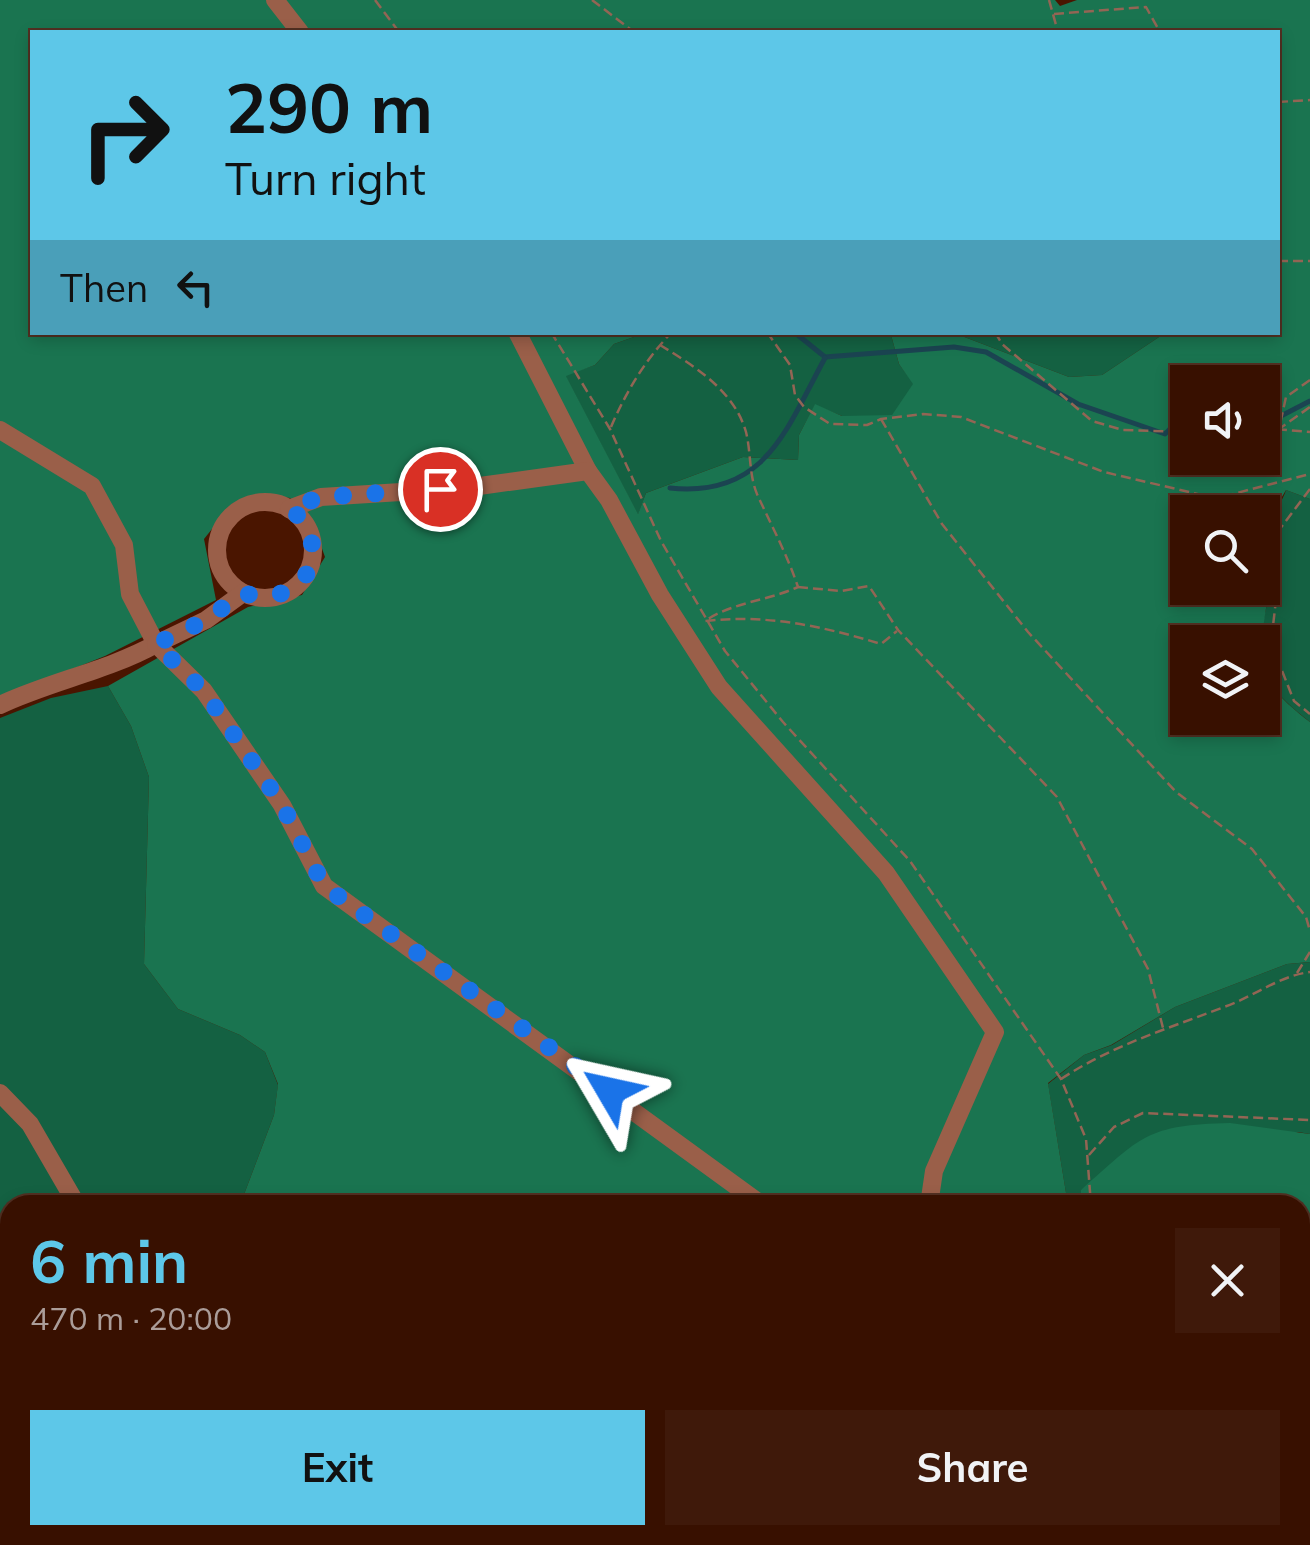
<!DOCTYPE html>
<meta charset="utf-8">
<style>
:root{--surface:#381000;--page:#3f190a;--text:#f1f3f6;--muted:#ab9d99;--line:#523022;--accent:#5dc7e8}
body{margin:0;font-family:Mulish,sans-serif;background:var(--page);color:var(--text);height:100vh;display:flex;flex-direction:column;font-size:38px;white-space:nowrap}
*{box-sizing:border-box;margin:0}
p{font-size:32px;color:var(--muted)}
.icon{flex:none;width:55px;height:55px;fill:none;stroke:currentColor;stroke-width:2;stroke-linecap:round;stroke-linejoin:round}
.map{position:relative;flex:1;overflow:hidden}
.panel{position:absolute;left:0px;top:1195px;width:1310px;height:350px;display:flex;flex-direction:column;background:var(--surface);border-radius:30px 30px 0 0;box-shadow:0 5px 15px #0003,0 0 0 2px var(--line)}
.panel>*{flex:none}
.top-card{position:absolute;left:30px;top:30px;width:1250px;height:305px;border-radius:0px;box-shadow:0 5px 15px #0003,0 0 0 2px var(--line);background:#5dc7e8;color:#111;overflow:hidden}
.fabs{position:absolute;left:1170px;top:365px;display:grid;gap:20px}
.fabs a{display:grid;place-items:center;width:110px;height:110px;border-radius:0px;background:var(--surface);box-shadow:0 5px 15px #0003,0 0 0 2px var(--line);font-size:50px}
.pin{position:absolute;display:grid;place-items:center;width:85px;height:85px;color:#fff;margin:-42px;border:5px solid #fff;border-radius:50%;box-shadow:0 2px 10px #0007}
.me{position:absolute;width:110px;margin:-55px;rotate:306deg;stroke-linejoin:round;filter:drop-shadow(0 0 8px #0008)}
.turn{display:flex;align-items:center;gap:35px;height:210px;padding:0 30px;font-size:45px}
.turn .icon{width:130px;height:130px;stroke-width:2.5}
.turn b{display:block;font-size:70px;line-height:85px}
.then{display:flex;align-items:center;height:95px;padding:0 30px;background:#0003;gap:20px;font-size:38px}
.round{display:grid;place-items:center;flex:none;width:105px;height:105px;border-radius:0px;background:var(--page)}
.headline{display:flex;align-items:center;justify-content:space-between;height:170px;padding:0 30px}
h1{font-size:60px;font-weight:700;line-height:75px;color:var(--accent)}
.cta{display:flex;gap:20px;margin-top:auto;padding:20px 30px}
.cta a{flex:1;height:115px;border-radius:0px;background:var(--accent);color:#111;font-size:40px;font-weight:700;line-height:115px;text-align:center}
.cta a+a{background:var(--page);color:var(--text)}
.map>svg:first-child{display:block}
</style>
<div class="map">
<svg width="1310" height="1545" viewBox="0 0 1310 1545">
<rect width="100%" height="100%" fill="#4a1500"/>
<g fill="#146142">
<polygon points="911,332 891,335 899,364 914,384 892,416 842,416 815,405 799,435 798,460 743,457 646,493 638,515 565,375 595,365 614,344 645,333"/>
<polygon points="954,333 1165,333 1102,375 1069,377"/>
<path d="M1286 490 1310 499V722C1271 692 1257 674 1263 625 1264 614 1268 604 1268 594 1267 571 1255 546 1266 523 1272 511 1282 504 1286 490Z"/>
<polygon points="108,686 131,726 149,777 144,964 178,1009 240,1035 265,1052 278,1085 274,1115 240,1205 10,1205 10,1528 0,1523 0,718 51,698"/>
<polygon points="1310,962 1310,1134 1298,1132 1081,1190 1081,1205 1068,1205 1048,1084 1084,1055 1112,1045 1175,1007 1287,964"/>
</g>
<g fill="#1a7450" fill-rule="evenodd">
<path d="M0 0H1055L1060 6 1077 0H1310V499L1286 490 1266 524 1263 539 1262 512H1188V588H1262L1263 560 1268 595 1261 642H1188V718H1262L1263 669C1272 692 1291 707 1310 722V962L1287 964 1175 1007 1111 1045 1084 1055 1048 1083 1068 1205H240L274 1115 278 1084 265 1052 240 1035 178 1009 144 964 149 777 131 726 108 686 248 607 302 595 325 557 311 518 290 498 259 494 232 504 204 539 216 600 105 656 0 698ZM32 32H1278V332L1165 333 1102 375 1069 377 954 333 891 335 899 364 913 384 892 415 842 416 815 404 799 435 798 460 743 457 646 493 638 514 566 376 595 365 614 344 645 333 32 332ZM1188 382H1262V458H1188Z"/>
<path d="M1230 1123 1310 1134V1545H45L33 1539V1535H1300V1205H1081V1190C1142 1136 1146 1125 1230 1123Z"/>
</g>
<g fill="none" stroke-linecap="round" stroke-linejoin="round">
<g stroke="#1b4451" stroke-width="5">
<polyline points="794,332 825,357 954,347 986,352 1078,404 1165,434 1182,417 1188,419"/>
<polyline points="1262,418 1279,417 1310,401"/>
<path d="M670 488C766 498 786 429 825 358"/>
<polyline points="1300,1442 1310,1441"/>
</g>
<g stroke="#936554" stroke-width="2.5" stroke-dasharray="10 5" stroke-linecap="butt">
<polyline points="375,0 399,32"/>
<polyline points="592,0 634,32"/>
<polyline points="1049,0 1058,32"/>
<polyline points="1054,14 1146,7 1160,32"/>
<polyline points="1278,102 1310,100"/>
<polyline points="1278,261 1310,261"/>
<polyline points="551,332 610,429 661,541 725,651 783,722 910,861 1061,1079 1086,1139 1091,1205"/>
<polyline points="767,332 790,365 795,395 804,407 830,424 867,425 881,419 923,414 961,417 1104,472 1206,496 1229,495 1310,474"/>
<polyline points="995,332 1002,344 1092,421 1123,430 1188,432"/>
<path d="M660 345C694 366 734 390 746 432 751 452 749 475 757 494 771 525 787 554 798 587 767 601 733 602 705 621 767 614 822 626 881 644L897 631"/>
<polyline points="1310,380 1286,397 1279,429 1310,407"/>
<polyline points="881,419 942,524 1028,632 1176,792 1252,849 1306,917 1310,931"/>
<path d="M611 427C626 392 645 360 672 332"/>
<polyline points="1262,428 1310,432"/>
<polyline points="1310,489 1279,530 1278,583 1271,643 1294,701 1310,714"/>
<polyline points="798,587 841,591 869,586 898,630 1057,797 1148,969 1163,1028"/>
<polyline points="1297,973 1310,952"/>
<path d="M1061 1079C1113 1045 1167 1029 1224 1007 1253 997 1279 976 1310 972"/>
<polyline points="1089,1155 1114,1127 1143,1113 1310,1120"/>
<polyline points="1300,1311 1310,1309"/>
<polyline points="1300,1427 1310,1427"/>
<polyline points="1016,1535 1044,1545"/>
<polyline points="730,1545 739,1535"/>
<polyline points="901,1545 906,1535"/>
</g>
<g stroke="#9a5f49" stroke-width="18">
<polyline points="275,0 300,32"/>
<polyline points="517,332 588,471"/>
<path d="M0 430 92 486 124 545 130 594 156 644C107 671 51 681 0 705"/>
<circle cx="265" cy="550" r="48"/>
<polyline points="289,509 321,497 465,488 588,471 609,500 660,595 719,687 886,873 995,1032 934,1171 929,1205"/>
<polyline points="243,593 206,620 156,644 204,691 282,805 324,886 762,1205"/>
<polyline points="0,1093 30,1124 77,1205"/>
<polyline points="0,1363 10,1375"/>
<polyline points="50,1535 70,1545"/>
<polyline points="628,1545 637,1535"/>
</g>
</g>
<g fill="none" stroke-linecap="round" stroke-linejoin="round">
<path stroke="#1a73e8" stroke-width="18" stroke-dasharray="0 32.4" d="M440 489 321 497 290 508C338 550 304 610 243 593L206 620 156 644 204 691 282 805 324 886 610 1091"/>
</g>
</svg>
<div class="fabs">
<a><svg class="icon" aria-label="sound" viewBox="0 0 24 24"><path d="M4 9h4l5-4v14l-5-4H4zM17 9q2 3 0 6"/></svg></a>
<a><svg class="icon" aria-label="search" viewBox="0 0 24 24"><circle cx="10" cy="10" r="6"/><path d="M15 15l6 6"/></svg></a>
<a><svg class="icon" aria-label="layers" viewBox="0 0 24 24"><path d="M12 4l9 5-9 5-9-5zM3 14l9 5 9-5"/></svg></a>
</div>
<div class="pin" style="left:440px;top:489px;background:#d93025"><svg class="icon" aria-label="arrive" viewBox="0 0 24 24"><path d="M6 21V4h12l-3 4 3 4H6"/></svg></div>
<svg class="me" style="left:610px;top:1091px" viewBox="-20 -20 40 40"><path d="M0-17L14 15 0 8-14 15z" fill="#1a73e8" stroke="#fff" stroke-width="4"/></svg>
<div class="top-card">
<div class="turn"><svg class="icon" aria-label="right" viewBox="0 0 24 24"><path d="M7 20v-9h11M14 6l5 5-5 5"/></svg><div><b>290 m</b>Turn right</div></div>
<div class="then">Then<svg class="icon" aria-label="left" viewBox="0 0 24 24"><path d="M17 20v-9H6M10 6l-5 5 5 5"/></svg></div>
</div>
<section class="panel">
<div class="headline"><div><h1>6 min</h1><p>470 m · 20:00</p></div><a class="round"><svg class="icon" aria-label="close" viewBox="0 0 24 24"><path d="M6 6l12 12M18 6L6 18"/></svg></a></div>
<div class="cta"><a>Exit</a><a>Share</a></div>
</section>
</div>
